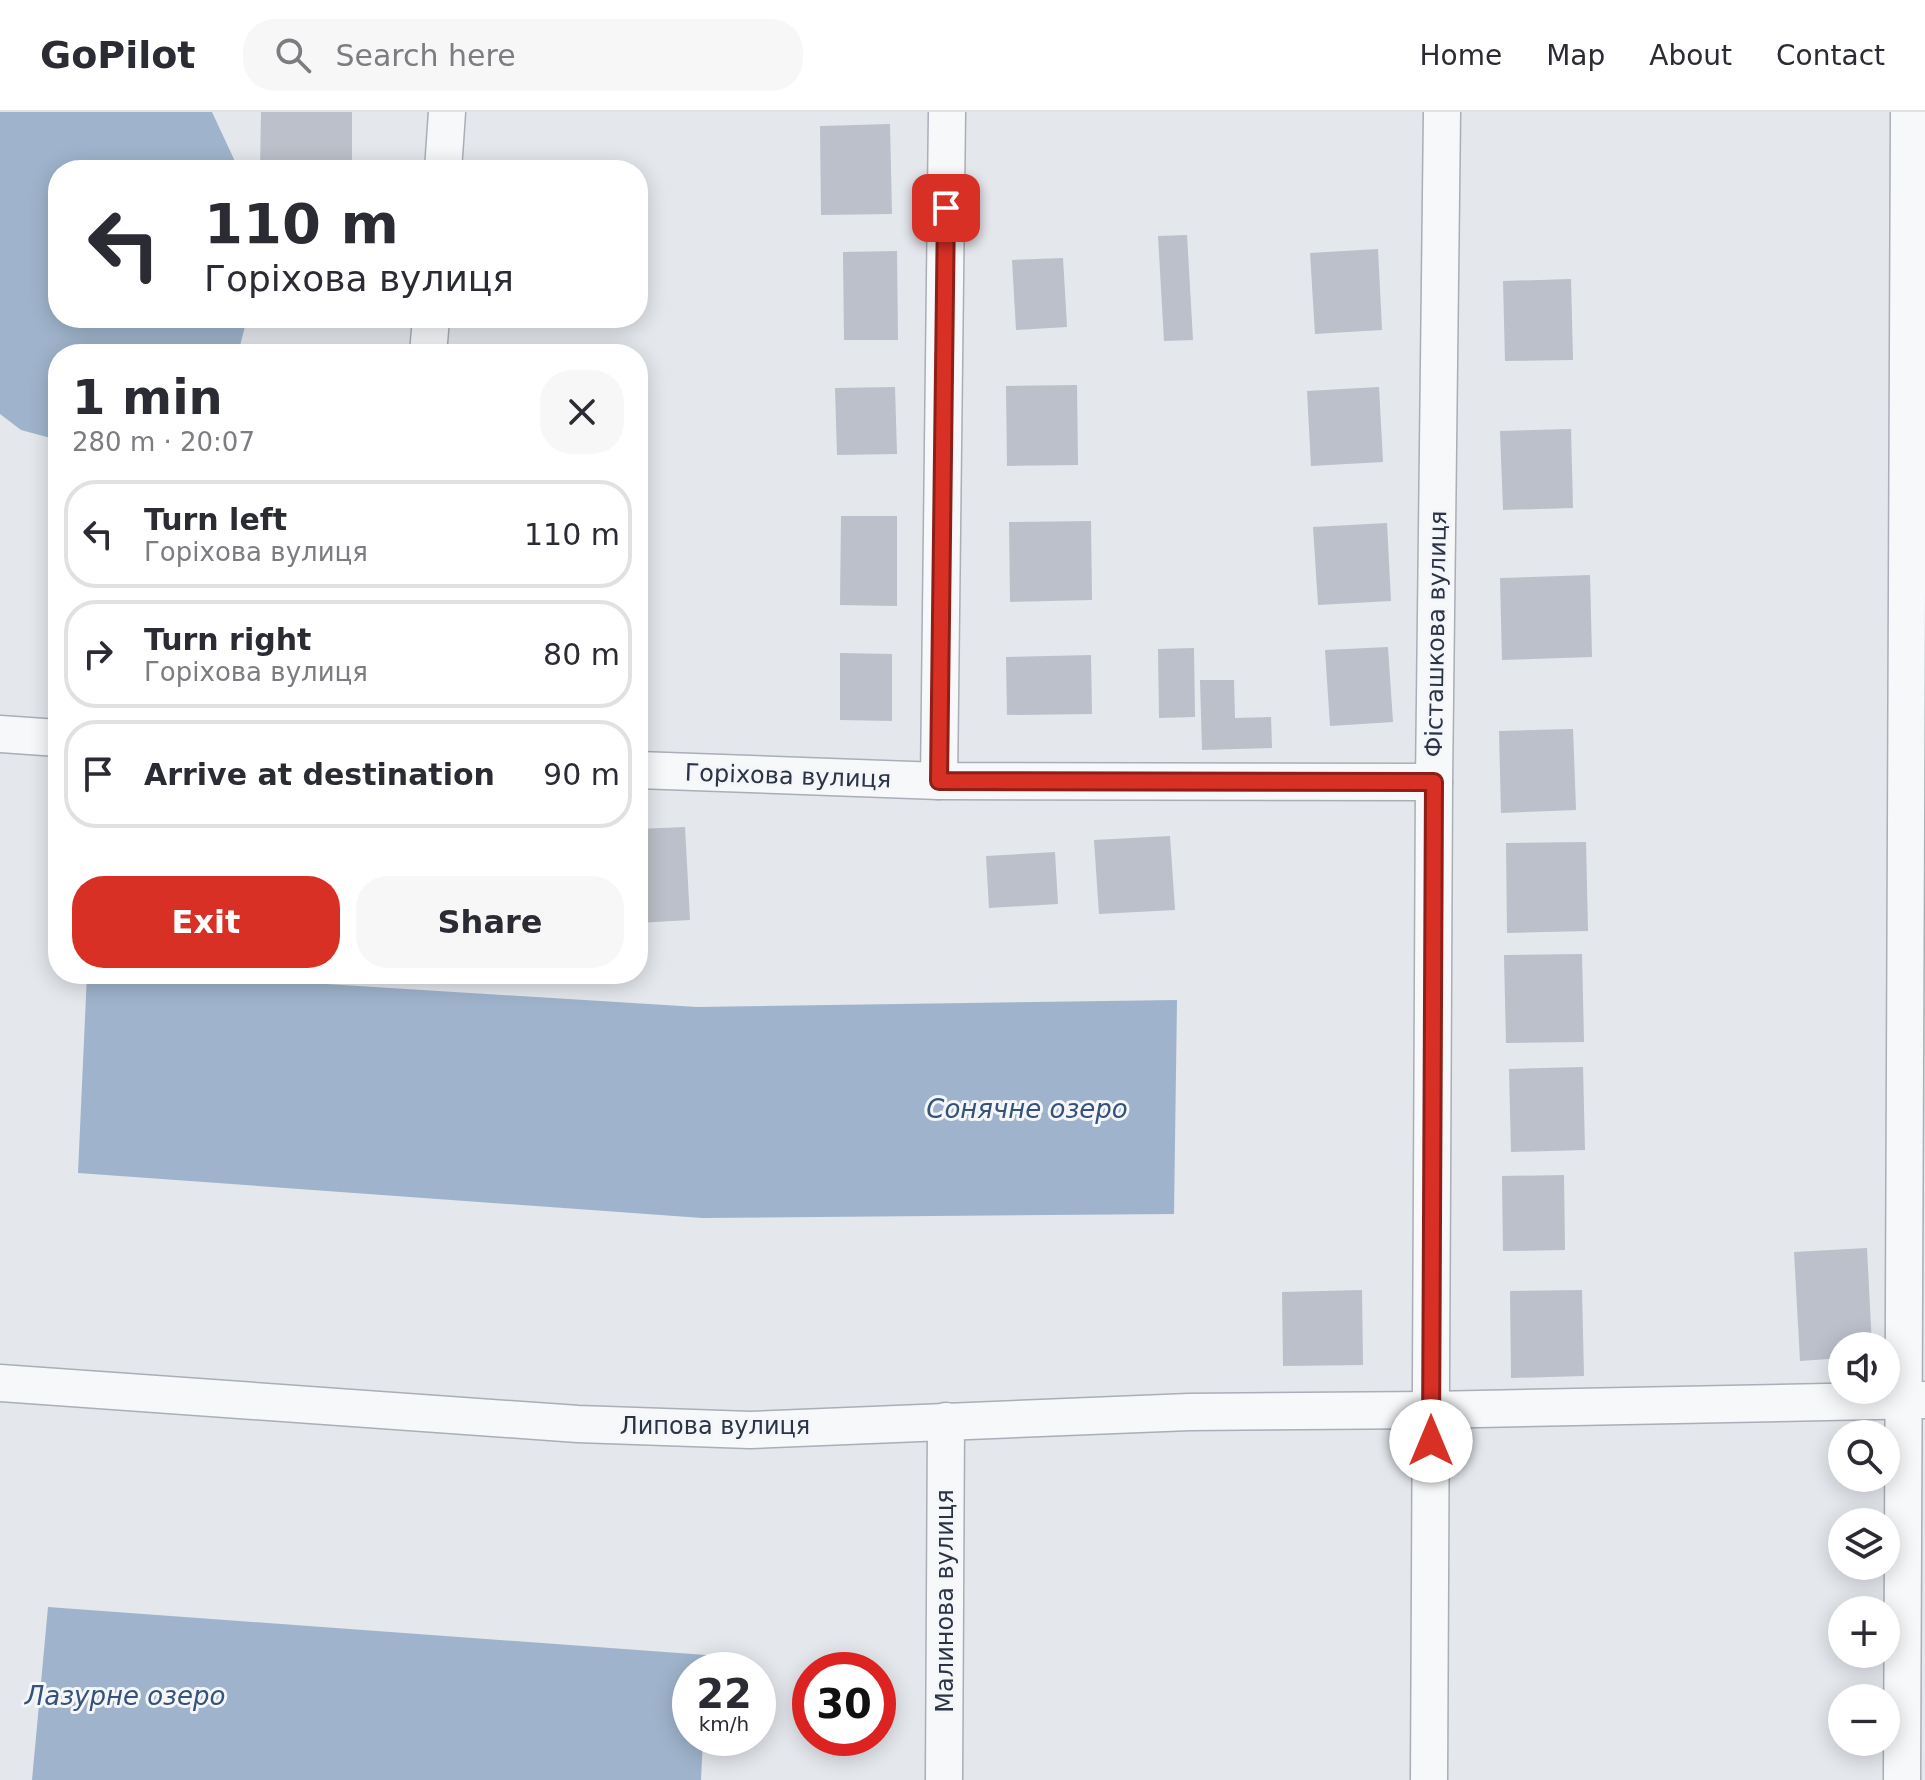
<!DOCTYPE html>
<meta charset="utf-8">
<style>
:root{--surface:#fff;--page:#f7f7f7;--text:#2b2b33;--muted:#7c7c81;--line:#e1e1e2;--accent:#d93025}
body{margin:0;font-family:"DejaVu Sans",sans-serif;background:var(--page);color:var(--text);height:100vh;display:flex;flex-direction:column;font-size:30px;white-space:nowrap}
*{box-sizing:border-box;margin:0}
p{font-size:26px;color:var(--muted)}
.icon{flex:none;width:44px;height:44px;fill:none;stroke:currentColor;stroke-width:2;stroke-linecap:round;stroke-linejoin:round}
.map{position:relative;flex:1;overflow:hidden}
.panel{position:absolute;left:48px;top:232px;width:600px;height:640px;display:flex;flex-direction:column;background:var(--surface);border-radius:32px;box-shadow:0 4px 20px #0003}
.panel>*{flex:none}
.guide{position:absolute;left:48px;top:48px;width:600px;height:168px;border-radius:32px;box-shadow:0 4px 20px #0003;background:#fff;color:var(--text);overflow:hidden}
.fabs{position:absolute;left:1828px;top:1220px;display:grid;gap:16px}
.fabs a{display:grid;place-items:center;width:72px;height:72px;border-radius:50%;background:var(--surface);box-shadow:0 4px 20px #0003;font-size:40px}
.speed{position:absolute;left:672px;top:1540px;display:flex;gap:16px;font-size:40px;font-weight:700;text-align:center}
.speed>*{display:grid;place-content:center;width:104px;height:104px;border-radius:50%;background:var(--surface);box-shadow:0 4px 20px #0003;line-height:1}
.speed small{font-size:20px;font-weight:400}
.speed .limit{border:12px solid #d22;background:#fff;color:#111}
.pin{position:absolute;display:grid;place-items:center;width:68px;height:68px;color:#fff;margin:-34px;border-radius:16px;box-shadow:0 4px 12px #0006}
.me{position:absolute;width:88px;margin:-44px;rotate:0deg;stroke-linejoin:round;filter:drop-shadow(0 0 6px #0008)}
.turn{display:flex;align-items:center;gap:28px;height:168px;padding:0 24px;font-size:36px}
.turn .icon{width:104px;height:104px;stroke-width:2.5}
.turn b{display:block;font-size:56px;line-height:68px}
.round{display:grid;place-items:center;flex:none;width:84px;height:84px;border-radius:32px;background:var(--page)}
.summary{display:flex;align-items:center;justify-content:space-between;height:136px;padding:0 24px}
h1{font-size:48px;font-weight:700;line-height:60px}
.cta{display:flex;gap:16px;margin-top:auto;padding:16px 24px}
.cta a{flex:1;height:92px;border-radius:32px;background:var(--accent);color:#fff;font-size:32px;font-weight:700;line-height:92px;text-align:center}
.cta a+a{background:var(--page);color:var(--text)}
ul{padding:0;list-style:none}
li{display:flex;align-items:center;gap:24px;height:108px;margin:0 16px 12px;padding:0 8px;border:4px solid var(--line);border-radius:32px}
li div{flex:1}
li b{display:block;font-size:30px}
li em{font-style:normal}
header{display:flex;align-items:center;gap:48px;box-sizing:border-box;height:112px;padding:0 40px;background:var(--surface);border-bottom:2px solid var(--line)}
header strong{font-size:38px}
nav{display:flex;gap:44px;margin-inline-start:auto;font-size:28px}
.search{width:560px;height:72px;background:var(--page);display:flex;align-items:center;gap:20px;box-sizing:border-box;padding:0 28px;border-radius:32px;color:var(--muted);font-size:30px}
.map>svg:first-child{display:block}
</style>
<header>
<strong>GoPilot</strong>
<div class="search"><svg class="icon" aria-label="search" viewBox="0 0 24 24"><circle cx="10" cy="10" r="6"/><path d="M15 15l6 6"/></svg>Search here</div>
<nav><a>Home</a><a>Map</a><a>About</a><a>Contact</a></nav>
</header>
<div class="map">
<svg width="1925" height="1668" viewBox="0 0 1925 1668">
<rect width="100%" height="100%" fill="#e4e7ec"/>
<g fill="#9fb4cc">
<polygon points="0,0 212,0 239,58 58,58 58,206 247,206 238,242 58,242 58,328 21,318 0,302"/>
<polygon points="87,862 164,862 697,895 1177,888 1174,1102 702,1106 78,1061"/>
<polygon points="48,1495 706,1543 706,1558 690,1558 690,1626 703,1626 701,1668 32,1668"/>
</g>
<g fill="#bbc0ca">
<polygon points="261,0 352,0 352,58 260,58"/>
<polygon points="890,12 892,102 821,103 820,14"/>
<polygon points="1187,123 1193,228 1164,229 1158,124"/>
<polygon points="1378,137 1382,218 1315,222 1310,141"/>
<polygon points="897,139 898,228 844,228 843,140"/>
<polygon points="1063,146 1067,215 1016,218 1012,148"/>
<polygon points="1571,167 1573,248 1505,249 1503,169"/>
<polygon points="1077,273 1078,353 1007,354 1006,274"/>
<polygon points="895,275 897,342 837,343 835,276"/>
<polygon points="1379,275 1383,350 1311,354 1307,279"/>
<polygon points="1571,317 1573,396 1503,398 1500,319"/>
<polygon points="841,404 897,404 897,494 840,493"/>
<polygon points="1091,409 1092,488 1010,490 1009,410"/>
<polygon points="1387,411 1391,489 1318,493 1313,415"/>
<polygon points="1590,463 1592,545 1502,548 1500,466"/>
<polygon points="1388,535 1393,610 1330,614 1325,538"/>
<polygon points="1194,536 1195,605 1159,606 1158,537"/>
<polygon points="840,541 892,542 892,609 840,608"/>
<polygon points="1091,543 1092,602 1007,603 1006,545"/>
<polygon points="1200,568 1234,568 1235,606 1271,605 1272,636 1202,638"/>
<polygon points="1573,617 1576,698 1501,701 1499,619"/>
<polygon points="685,715 690,808 638,811 638,717"/>
<polygon points="1170,724 1175,798 1099,802 1094,728"/>
<polygon points="1586,730 1588,819 1507,821 1506,731"/>
<polygon points="1055,740 1058,792 989,796 986,744"/>
<polygon points="1582,842 1584,930 1506,931 1504,843"/>
<polygon points="1583,955 1585,1038 1511,1040 1509,957"/>
<polygon points="1564,1063 1565,1138 1503,1139 1502,1064"/>
<polygon points="1867,1136 1872,1234 1842,1234 1842,1246 1800,1249 1794,1140"/>
<polygon points="1362,1178 1363,1253 1283,1254 1282,1180"/>
<polygon points="1582,1178 1584,1264 1511,1266 1510,1179"/>
</g>
<g fill="none" stroke-linecap="round" stroke-linejoin="round">
<defs>
<g id="street">
<polyline points="443,58 447,0"/>
<polyline points="428,242 431,206"/>
<polyline points="0,622 58,626"/>
<polyline points="638,658 939,669 1434,670"/>
<polyline points="939,669 947,0"/>
<polyline points="0,1271 578,1312 750,1318 1189,1300 1431,1298 1925,1288"/>
<polyline points="944,1668 946,1309"/>
<polyline points="1429,1668 1434,670 1442,0"/>
<polyline points="1902,1668 1909,0"/>
</g>
</defs>
<use href="#street" stroke="#a9aeb7" stroke-width="39"/>
<use href="#street" stroke="#f7f8fa" stroke-width="36"/>
</g>
<g fill="none" stroke-linecap="round" stroke-linejoin="round">
<defs>
<polyline id="route" points="946,96 939,669 1434,670 1431,1329"/>
</defs>
<use href="#route" stroke="#8d1f18" stroke-width="20"/>
<use href="#route" stroke="#d93025" stroke-width="14"/>
</g>
<g text-anchor="middle" stroke-width="6" stroke-linejoin="round" paint-order="stroke">
<g font-size="24" fill="#2b3445" stroke="#f4f6f9">
<text transform="translate(1436 522) rotate(-89)" y="8">Фісташкова вулиця</text>
<text transform="translate(788 664) rotate(2)" y="8">Горіхова вулиця</text>
<text x="715" y="1322">Липова вулиця</text>
<text transform="translate(945 1489) rotate(-90)" y="8">Малинова вулиця</text>
</g>
<g font-size="26" font-style="italic" fill="#34527a" stroke="#f4f6f9">
<text x="1027" y="1006">Сонячне озеро</text>
<text x="125" y="1593">Лазурне озеро</text>
</g>
</g>
</svg>
<div class="fabs">
<a><svg class="icon" aria-label="sound" viewBox="0 0 24 24"><path d="M4 9h4l5-4v14l-5-4H4zM17 9q2 3 0 6"/></svg></a>
<a><svg class="icon" aria-label="search" viewBox="0 0 24 24"><circle cx="10" cy="10" r="6"/><path d="M15 15l6 6"/></svg></a>
<a><svg class="icon" aria-label="layers" viewBox="0 0 24 24"><path d="M12 4l9 5-9 5-9-5zM3 14l9 5 9-5"/></svg></a>
<a>+</a>
<a>−</a>
</div>
<div class="speed"><div>22<small>km/h</small></div><div class="limit">30</div></div>
<div class="pin" style="left:946px;top:96px;background:#d93025"><svg class="icon" aria-label="arrive" viewBox="0 0 24 24"><path d="M6 21V4h12l-3 4 3 4H6"/></svg></div>
<svg class="me" style="left:1431px;top:1329px" viewBox="-20 -20 40 40"><circle r="19" fill="#fff"/><path d="M0-13L10 11 0 6-10 11z" fill="#d93025"/></svg>
<div class="guide">
<div class="turn"><svg class="icon" aria-label="left" viewBox="0 0 24 24"><path d="M17 20v-9H6M10 6l-5 5 5 5"/></svg><div><b>110 m</b>Горіхова вулиця</div></div>
</div>
<section class="panel">
<div class="summary"><div><h1>1 min</h1><p>280 m · 20:07</p></div><a class="round"><svg class="icon" aria-label="close" viewBox="0 0 24 24"><path d="M6 6l12 12M18 6L6 18"/></svg></a></div>
<ul>
<li><svg class="icon" aria-label="left" viewBox="0 0 24 24"><path d="M17 20v-9H6M10 6l-5 5 5 5"/></svg><div><b>Turn left</b><p>Горіхова вулиця</p></div><em>110 m</em></li>
<li><svg class="icon" aria-label="right" viewBox="0 0 24 24"><path d="M7 20v-9h11M14 6l5 5-5 5"/></svg><div><b>Turn right</b><p>Горіхова вулиця</p></div><em>80 m</em></li>
<li><svg class="icon" aria-label="arrive" viewBox="0 0 24 24"><path d="M6 21V4h12l-3 4 3 4H6"/></svg><div><b>Arrive at destination</b></div><em>90 m</em></li>
</ul>
<div class="cta"><a>Exit</a><a>Share</a></div>
</section>
</div>
